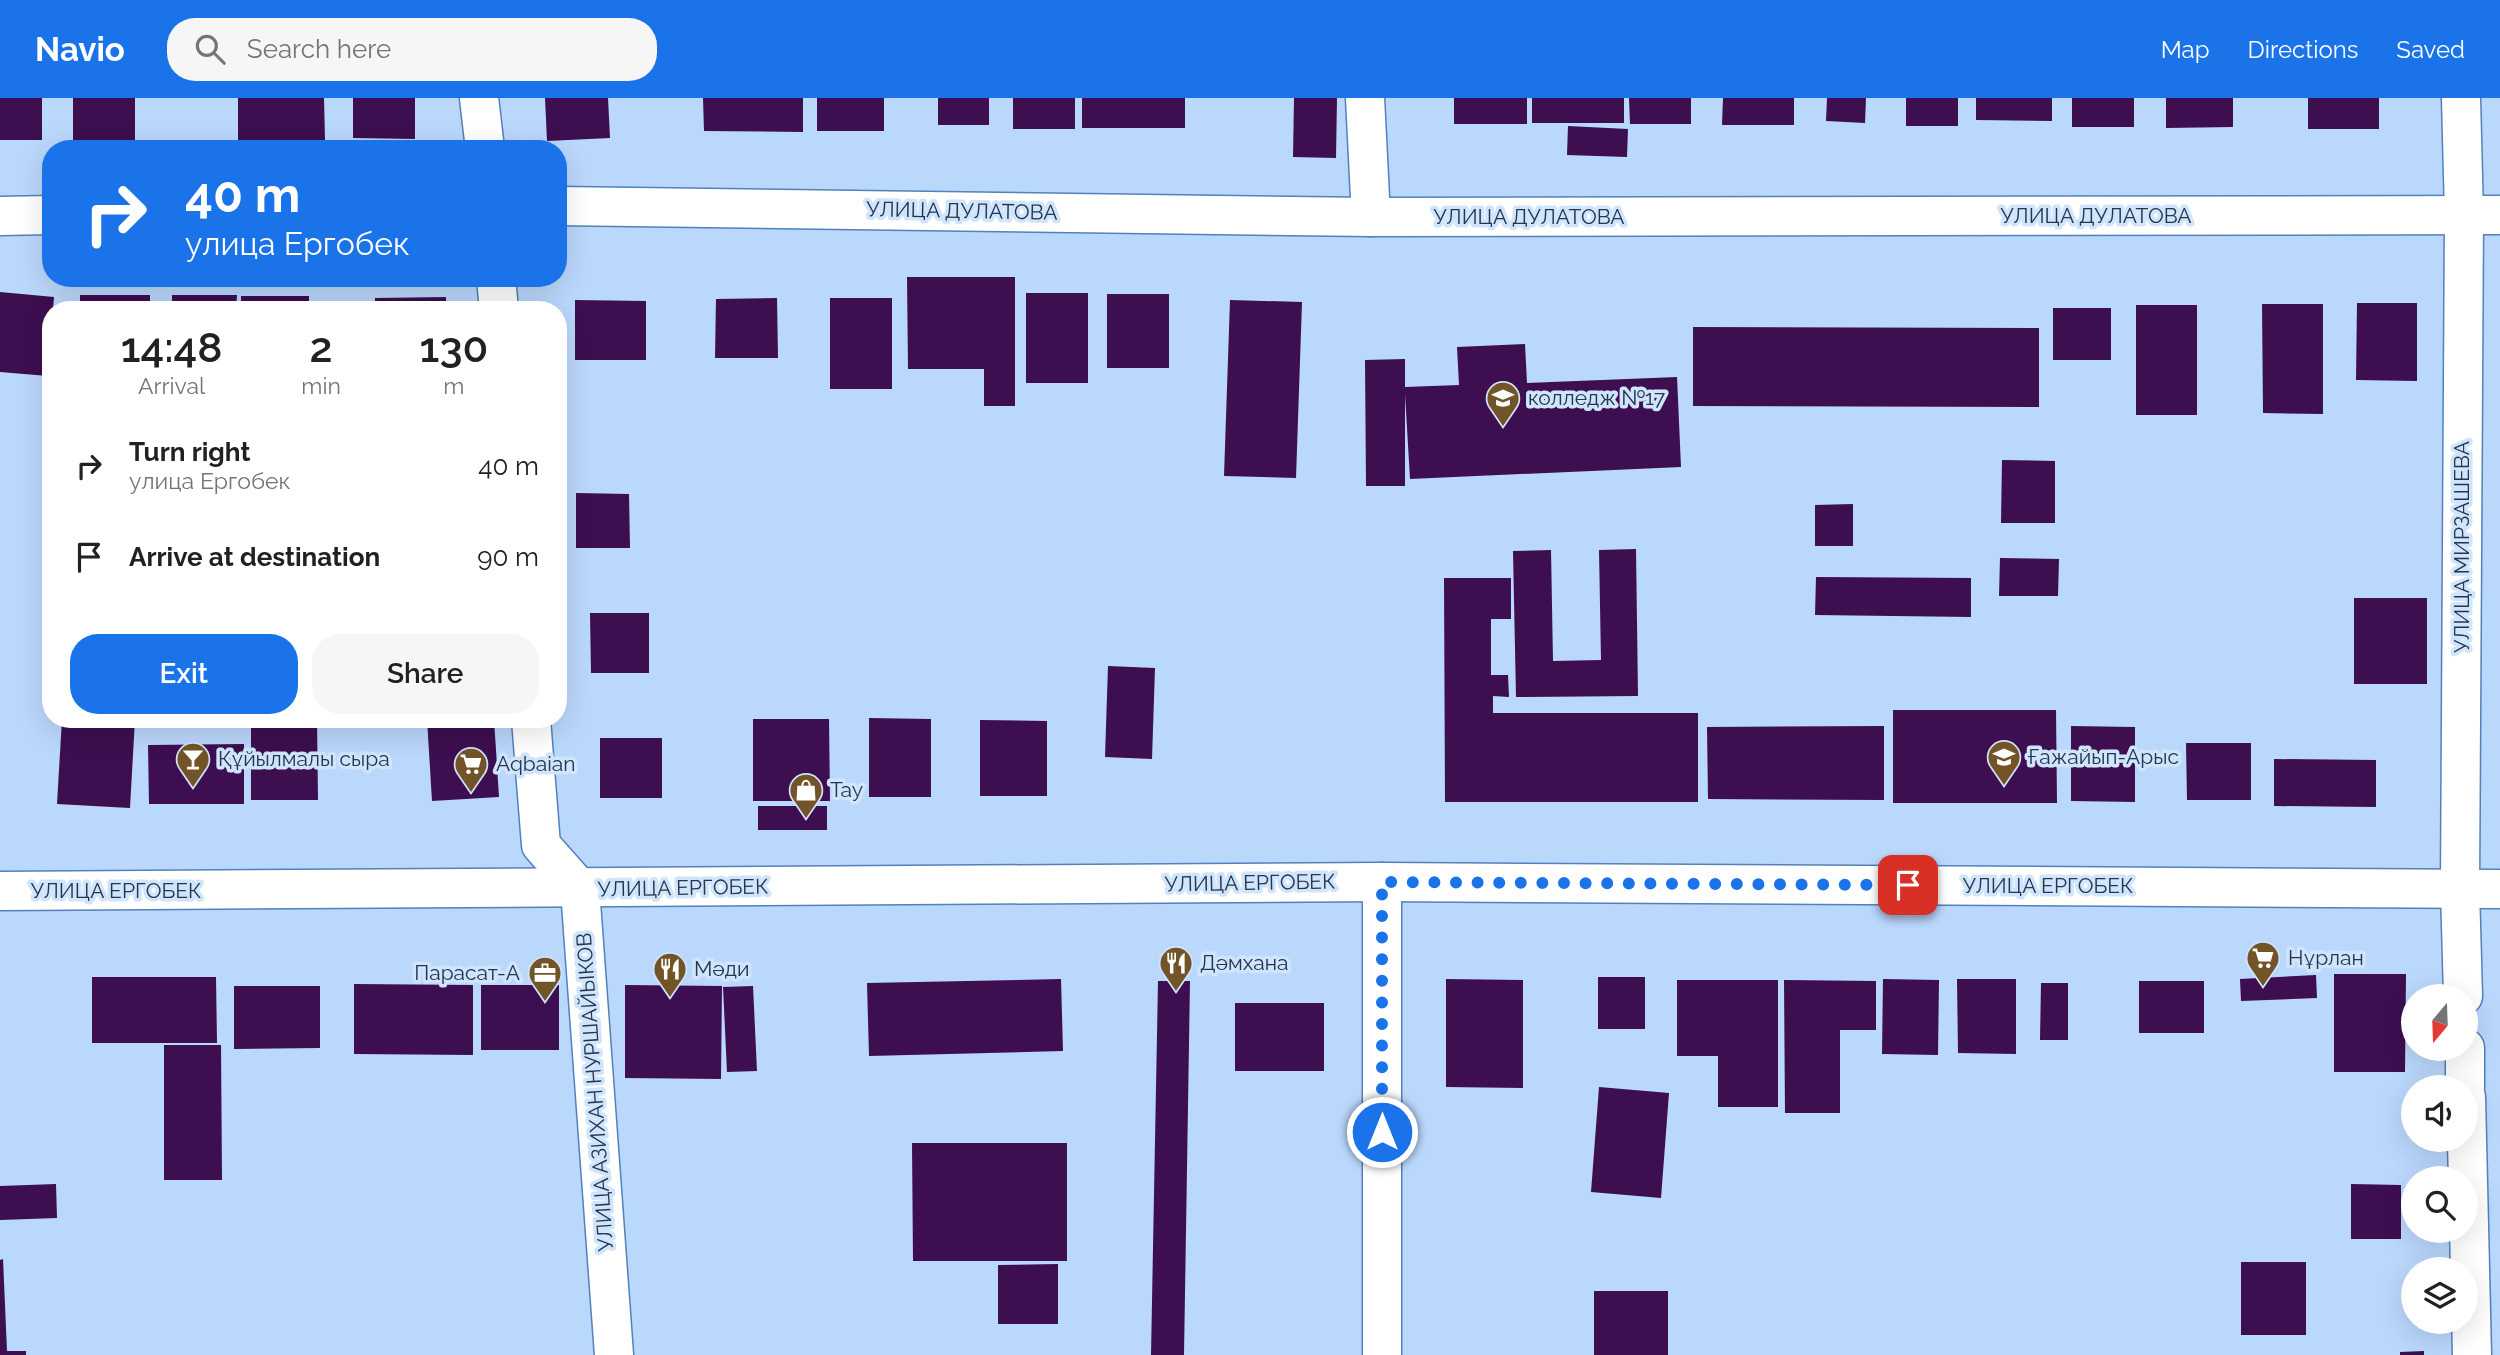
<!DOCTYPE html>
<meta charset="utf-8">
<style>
:root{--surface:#fff;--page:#f6f6f6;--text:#202124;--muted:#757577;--accent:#1a73e8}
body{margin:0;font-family:Raleway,sans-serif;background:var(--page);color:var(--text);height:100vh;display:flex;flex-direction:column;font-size:26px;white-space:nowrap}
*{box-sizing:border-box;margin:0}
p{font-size:23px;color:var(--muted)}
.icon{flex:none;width:38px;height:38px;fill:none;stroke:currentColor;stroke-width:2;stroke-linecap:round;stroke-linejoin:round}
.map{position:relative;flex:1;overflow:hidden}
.drawer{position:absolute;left:42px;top:203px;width:525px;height:427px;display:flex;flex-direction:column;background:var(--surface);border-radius:28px;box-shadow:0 7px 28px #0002}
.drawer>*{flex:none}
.top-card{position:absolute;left:42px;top:42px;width:525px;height:147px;border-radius:28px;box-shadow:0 7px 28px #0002;background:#1a73e8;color:#fff;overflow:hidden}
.needle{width:46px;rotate:199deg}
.buttons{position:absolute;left:2401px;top:886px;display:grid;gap:14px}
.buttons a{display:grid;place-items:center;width:77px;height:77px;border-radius:50%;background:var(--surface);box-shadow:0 7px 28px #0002;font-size:35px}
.pin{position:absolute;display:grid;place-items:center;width:60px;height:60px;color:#fff;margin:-30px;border-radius:14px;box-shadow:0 4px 10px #0006}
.me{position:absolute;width:77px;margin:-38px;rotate:0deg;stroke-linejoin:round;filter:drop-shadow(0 0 5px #0008)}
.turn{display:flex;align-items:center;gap:24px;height:147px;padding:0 28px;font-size:32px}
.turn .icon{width:91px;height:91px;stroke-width:2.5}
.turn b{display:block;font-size:49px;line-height:60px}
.eta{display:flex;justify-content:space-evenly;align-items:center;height:119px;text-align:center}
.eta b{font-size:42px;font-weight:600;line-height:49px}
.action{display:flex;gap:14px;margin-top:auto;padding:14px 28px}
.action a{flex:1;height:80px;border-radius:28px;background:var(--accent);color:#fff;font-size:28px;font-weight:600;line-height:80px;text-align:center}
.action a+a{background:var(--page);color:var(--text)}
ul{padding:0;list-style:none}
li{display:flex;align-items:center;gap:21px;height:91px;padding:0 28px}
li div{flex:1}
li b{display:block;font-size:26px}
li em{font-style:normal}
header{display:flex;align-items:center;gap:42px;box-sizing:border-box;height:98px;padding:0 35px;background:var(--accent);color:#fff}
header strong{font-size:33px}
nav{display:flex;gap:38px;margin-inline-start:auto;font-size:24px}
.search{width:490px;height:63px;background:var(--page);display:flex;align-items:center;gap:18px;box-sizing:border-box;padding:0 24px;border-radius:28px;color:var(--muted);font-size:26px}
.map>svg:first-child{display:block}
</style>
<header>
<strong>Navio</strong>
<div class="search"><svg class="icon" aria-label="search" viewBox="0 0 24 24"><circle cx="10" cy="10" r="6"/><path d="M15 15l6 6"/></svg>Search here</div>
<nav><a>Map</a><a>Directions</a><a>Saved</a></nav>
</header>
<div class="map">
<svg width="2500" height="1257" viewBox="0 0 2500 1257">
<rect width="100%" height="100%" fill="#bad7fc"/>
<g fill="#3d0e50">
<rect x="0" y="0" width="42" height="42"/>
<rect x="73" y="0" width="62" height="42"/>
<polygon points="238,0 324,0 325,42 238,43"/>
<polygon points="353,0 415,0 415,41 353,40"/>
<polygon points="545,0 608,0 610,40 547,43"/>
<polygon points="703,0 803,0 803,34 704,33"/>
<rect x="817" y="0" width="67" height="33"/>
<rect x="938" y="0" width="51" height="27"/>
<rect x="1013" y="0" width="62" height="31"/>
<rect x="1082" y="0" width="103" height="30"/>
<polygon points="1294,0 1337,0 1336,60 1293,59"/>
<rect x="1454" y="0" width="73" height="26"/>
<rect x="1532" y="0" width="92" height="25"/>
<polygon points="1629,0 1691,0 1691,26 1630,26"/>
<polygon points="1723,0 1794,0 1794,27 1722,27"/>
<polygon points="1827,0 1866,0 1865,25 1826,23"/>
<rect x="1906" y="0" width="52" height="28"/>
<polygon points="1976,0 2052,0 2052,23 1976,22"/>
<rect x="2072" y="0" width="62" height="29"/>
<polygon points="2166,0 2233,0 2233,29 2166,30"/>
<rect x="2308" y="0" width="71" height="31"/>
<polygon points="1568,28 1628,31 1627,59 1567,57"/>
<polygon points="907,179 1015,179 1015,308 984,308 984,271 908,271"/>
<polygon points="0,194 54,199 48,278 0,274"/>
<rect x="1026" y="195" width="62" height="90"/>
<rect x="1107" y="196" width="62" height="74"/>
<rect x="80" y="197" width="70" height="15"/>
<polygon points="172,197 237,197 236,212 172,212"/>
<rect x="241" y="198" width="68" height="14"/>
<polygon points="446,199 446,212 375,212 375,200"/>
<polygon points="777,200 778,260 715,260 716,201"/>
<rect x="830" y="200" width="62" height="91"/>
<polygon points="575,202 646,203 646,262 575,262"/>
<polygon points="1230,202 1302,204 1296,380 1224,378"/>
<polygon points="2357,205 2417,205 2417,283 2356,282"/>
<polygon points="2262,206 2323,206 2323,316 2263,315"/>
<rect x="2136" y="207" width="61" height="110"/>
<rect x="2053" y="210" width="58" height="52"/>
<polygon points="1693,229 2039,230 2039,309 1693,308"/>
<polygon points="1525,246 1527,285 1677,279 1681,369 1410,381 1405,296 1405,388 1366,388 1365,262 1405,261 1405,289 1459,287 1457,249"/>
<polygon points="2002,362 2055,363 2055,425 2001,425"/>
<polygon points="576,395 629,396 630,450 576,450"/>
<polygon points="1853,406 1853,448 1815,448 1815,407"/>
<polygon points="1636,451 1638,598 1516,599 1513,453 1551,452 1553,563 1601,562 1599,452"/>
<polygon points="2000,460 2059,461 2058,498 1999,498"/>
<polygon points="1816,479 1971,480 1971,519 1815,517"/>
<polygon points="1444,480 1511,480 1511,521 1491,521 1491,577 1508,577 1509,599 1493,598 1493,615 1698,615 1698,704 1445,704"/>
<rect x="2354" y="500" width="73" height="86"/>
<polygon points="590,515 649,515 649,575 591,575"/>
<polygon points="1108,568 1155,570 1152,661 1105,659"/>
<polygon points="1893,612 2056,612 2057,705 1893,705"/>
<polygon points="869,620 931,621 931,699 869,699"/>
<polygon points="62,621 135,621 130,710 57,706"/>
<polygon points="251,621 317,621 318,702 251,702"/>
<polygon points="427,621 494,621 499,699 432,703"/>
<polygon points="753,621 829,621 830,703 753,703"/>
<polygon points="980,622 1047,623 1047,698 980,698"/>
<polygon points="1884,628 1884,702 1708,701 1707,629"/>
<polygon points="2071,628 2135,629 2135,704 2071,703"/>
<rect x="600" y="640" width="62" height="60"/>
<polygon points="2186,645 2251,645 2251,702 2187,702"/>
<polygon points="244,646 244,706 149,706 148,647"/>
<polygon points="2274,661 2376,662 2376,709 2274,708"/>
<rect x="758" y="708" width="69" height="24"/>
<polygon points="2334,876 2406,876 2405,974 2334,974"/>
<polygon points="2316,877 2317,900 2241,903 2240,881"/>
<polygon points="92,879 216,879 217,945 92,945"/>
<rect x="1598" y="879" width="47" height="52"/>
<polygon points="1061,881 1063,953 869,958 867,885"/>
<polygon points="1446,881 1523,882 1523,990 1446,989"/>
<polygon points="1883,881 1939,882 1938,957 1882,956"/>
<polygon points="1957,881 2016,881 2016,956 1958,955"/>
<polygon points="1677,882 1778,882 1778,1009 1718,1009 1718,958 1677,958"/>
<polygon points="1784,882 1876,883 1876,932 1840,932 1840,1015 1785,1015"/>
<polygon points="1158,883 1190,883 1184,1257 1151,1257"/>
<rect x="2139" y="883" width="65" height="52"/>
<polygon points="2041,885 2068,885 2068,942 2040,942"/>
<polygon points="354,886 473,887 473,957 354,956"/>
<rect x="481" y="887" width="78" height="65"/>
<polygon points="625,887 722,888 721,981 625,980"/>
<polygon points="234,888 320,888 320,950 234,951"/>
<polygon points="753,888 757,973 727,974 723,889"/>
<rect x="1235" y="905" width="89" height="68"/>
<polygon points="164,947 221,947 222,1082 164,1082"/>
<polygon points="1599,989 1669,995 1661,1100 1591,1094"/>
<polygon points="912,1045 1067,1045 1067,1163 913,1163"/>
<polygon points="56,1086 57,1120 0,1122 0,1088"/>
<polygon points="2351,1086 2401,1087 2401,1141 2351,1141"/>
<polygon points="3,1161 7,1253 26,1253 26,1257 0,1257 0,1162"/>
<rect x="2241" y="1164" width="65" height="73"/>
<polygon points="1058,1166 1058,1226 998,1226 998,1167"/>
<rect x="1594" y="1193" width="74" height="64"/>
<polygon points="2424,1253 2424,1257 2400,1257 2400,1254"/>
</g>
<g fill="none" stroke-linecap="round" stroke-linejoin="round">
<defs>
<g id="minor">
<polyline points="479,0 485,51"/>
<polyline points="1365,0 1371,119"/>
<polyline points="2461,0 2464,117 2460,791 2463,898"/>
<polyline points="558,108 1371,119 2500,117"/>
<polyline points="0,118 51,117"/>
<polyline points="496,180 499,212"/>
<polyline points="531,621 541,747 580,791 614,1257"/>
<polyline points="0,793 1382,784 2500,791"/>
<polyline points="2465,950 2465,989"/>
<polyline points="2466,999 2472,1257"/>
<polyline points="1382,1257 1382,784"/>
</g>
</defs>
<use href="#minor" stroke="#5381b9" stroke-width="41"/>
<use href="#minor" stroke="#fff" stroke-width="38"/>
</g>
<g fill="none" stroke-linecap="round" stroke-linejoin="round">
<polyline stroke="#1a73e8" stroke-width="12" stroke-dasharray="0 21.6" points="1382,1034 1382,784 1908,787"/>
</g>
<defs>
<symbol id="university-pin" viewBox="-11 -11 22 30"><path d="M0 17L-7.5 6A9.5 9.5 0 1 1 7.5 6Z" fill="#725428" stroke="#d0e4fc"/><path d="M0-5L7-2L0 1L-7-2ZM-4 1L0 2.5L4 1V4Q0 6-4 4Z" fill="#fff"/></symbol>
<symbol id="school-pin" viewBox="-11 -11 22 30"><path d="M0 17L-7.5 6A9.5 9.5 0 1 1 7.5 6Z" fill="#725428" stroke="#d0e4fc"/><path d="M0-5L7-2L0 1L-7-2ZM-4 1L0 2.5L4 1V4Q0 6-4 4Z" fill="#fff"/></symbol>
<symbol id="bar-pin" viewBox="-11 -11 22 30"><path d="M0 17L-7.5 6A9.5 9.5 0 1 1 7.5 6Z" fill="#725428" stroke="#d0e4fc"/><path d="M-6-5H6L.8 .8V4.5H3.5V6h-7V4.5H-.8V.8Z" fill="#fff"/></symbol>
<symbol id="supermarket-pin" viewBox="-11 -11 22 30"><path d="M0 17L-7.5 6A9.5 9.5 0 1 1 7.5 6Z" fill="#725428" stroke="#d0e4fc"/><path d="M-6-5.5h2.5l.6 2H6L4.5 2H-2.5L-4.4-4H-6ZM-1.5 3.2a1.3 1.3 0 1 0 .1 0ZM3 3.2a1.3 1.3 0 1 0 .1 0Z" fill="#fff"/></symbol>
<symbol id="shop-pin" viewBox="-11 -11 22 30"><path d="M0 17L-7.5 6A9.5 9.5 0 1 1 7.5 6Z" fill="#725428" stroke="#d0e4fc"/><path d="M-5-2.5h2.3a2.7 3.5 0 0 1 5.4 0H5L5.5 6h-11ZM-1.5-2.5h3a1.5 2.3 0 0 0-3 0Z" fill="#fff"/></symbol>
<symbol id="restaurant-pin" viewBox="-11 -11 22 30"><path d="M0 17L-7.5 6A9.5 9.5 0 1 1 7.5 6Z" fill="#725428" stroke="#d0e4fc"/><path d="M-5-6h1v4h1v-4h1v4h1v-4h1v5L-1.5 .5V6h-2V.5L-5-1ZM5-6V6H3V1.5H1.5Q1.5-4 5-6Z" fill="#fff"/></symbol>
<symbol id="office-pin" viewBox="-11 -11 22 30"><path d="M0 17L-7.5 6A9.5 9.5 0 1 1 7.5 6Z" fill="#725428" stroke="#d0e4fc"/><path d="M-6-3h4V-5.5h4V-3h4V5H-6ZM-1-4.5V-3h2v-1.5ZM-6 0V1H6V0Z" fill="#fff"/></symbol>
</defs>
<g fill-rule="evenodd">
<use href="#university-pin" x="1484" y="281" width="38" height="52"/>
<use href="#school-pin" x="1985" y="640" width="38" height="52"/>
<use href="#bar-pin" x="174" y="642" width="38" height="52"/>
<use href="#supermarket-pin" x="452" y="647" width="38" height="52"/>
<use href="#shop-pin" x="787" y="673" width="38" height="52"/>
<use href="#supermarket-pin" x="2244" y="841" width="38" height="52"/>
<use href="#restaurant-pin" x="1157" y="846" width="38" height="52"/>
<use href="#restaurant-pin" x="651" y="852" width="38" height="52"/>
<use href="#office-pin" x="526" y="856" width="38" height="52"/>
</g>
<g text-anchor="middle" stroke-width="7" stroke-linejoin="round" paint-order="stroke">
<g font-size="21" fill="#22364e" stroke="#d0e4fc">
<text transform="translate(962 113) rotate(1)" y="7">УЛИЦА ДУЛАТОВА</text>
<text x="2096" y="125">УЛИЦА ДУЛАТОВА</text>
<text x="1529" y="126">УЛИЦА ДУЛАТОВА</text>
<text transform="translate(2462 449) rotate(-90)" y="7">УЛИЦА МИРЗАШЕВА</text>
<text transform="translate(1250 785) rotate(-1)" y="7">УЛИЦА ЕРГОБЕК</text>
<text x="2048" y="795">УЛИЦА ЕРГОБЕК</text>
<text transform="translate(683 790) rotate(-1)" y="7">УЛИЦА ЕРГОБЕК</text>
<text x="116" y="800">УЛИЦА ЕРГОБЕК</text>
<text transform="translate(595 994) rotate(-94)" y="7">УЛИЦА АЗИХАН НУРШАЙЫКОВ</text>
</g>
<g font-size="21" fill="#22364e" stroke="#d0e4fc" text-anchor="start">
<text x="1528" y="307">колледж №17</text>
<text x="2028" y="666">Ғажайып-Арыс</text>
<text x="218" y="668">Құйылмалы сыра</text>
<text x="496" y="673">Aqbaian</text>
<text x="830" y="699">Тау</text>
<text x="2288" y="867">Нұрлан</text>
<text x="1200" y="872">Дәмхана</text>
<text x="694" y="878">Мәди</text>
<text x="520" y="882" text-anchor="end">Парасат-А</text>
</g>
</g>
</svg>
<div class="buttons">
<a><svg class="needle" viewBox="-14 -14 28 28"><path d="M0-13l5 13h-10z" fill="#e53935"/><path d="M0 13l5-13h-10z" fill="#757577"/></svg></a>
<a><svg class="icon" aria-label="sound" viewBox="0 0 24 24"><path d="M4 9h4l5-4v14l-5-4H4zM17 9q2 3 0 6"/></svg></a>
<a><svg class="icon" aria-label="search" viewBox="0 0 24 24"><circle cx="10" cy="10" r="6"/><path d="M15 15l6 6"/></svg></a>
<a><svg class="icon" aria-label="layers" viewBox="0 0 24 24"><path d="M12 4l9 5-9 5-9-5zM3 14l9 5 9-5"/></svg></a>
</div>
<div class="pin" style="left:1908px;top:787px;background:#d93025"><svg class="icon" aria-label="arrive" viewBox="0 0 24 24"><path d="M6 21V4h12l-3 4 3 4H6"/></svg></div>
<svg class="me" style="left:1382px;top:1034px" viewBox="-20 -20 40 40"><circle r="17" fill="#1a73e8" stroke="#fff" stroke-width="3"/><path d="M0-11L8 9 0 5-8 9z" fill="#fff"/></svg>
<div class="top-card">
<div class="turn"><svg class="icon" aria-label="right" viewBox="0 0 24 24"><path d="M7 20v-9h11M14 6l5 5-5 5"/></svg><div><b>40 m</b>улица Ергобек</div></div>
</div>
<section class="drawer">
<div class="eta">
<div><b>14:48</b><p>Arrival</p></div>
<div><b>2</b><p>min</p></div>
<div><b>130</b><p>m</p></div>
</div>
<ul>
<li><svg class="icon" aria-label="right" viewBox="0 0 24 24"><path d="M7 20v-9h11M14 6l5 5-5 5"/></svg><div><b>Turn right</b><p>улица Ергобек</p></div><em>40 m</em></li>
<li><svg class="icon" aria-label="arrive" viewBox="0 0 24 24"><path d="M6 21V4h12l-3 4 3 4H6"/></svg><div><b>Arrive at destination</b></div><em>90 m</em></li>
</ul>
<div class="action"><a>Exit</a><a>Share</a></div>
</section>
</div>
